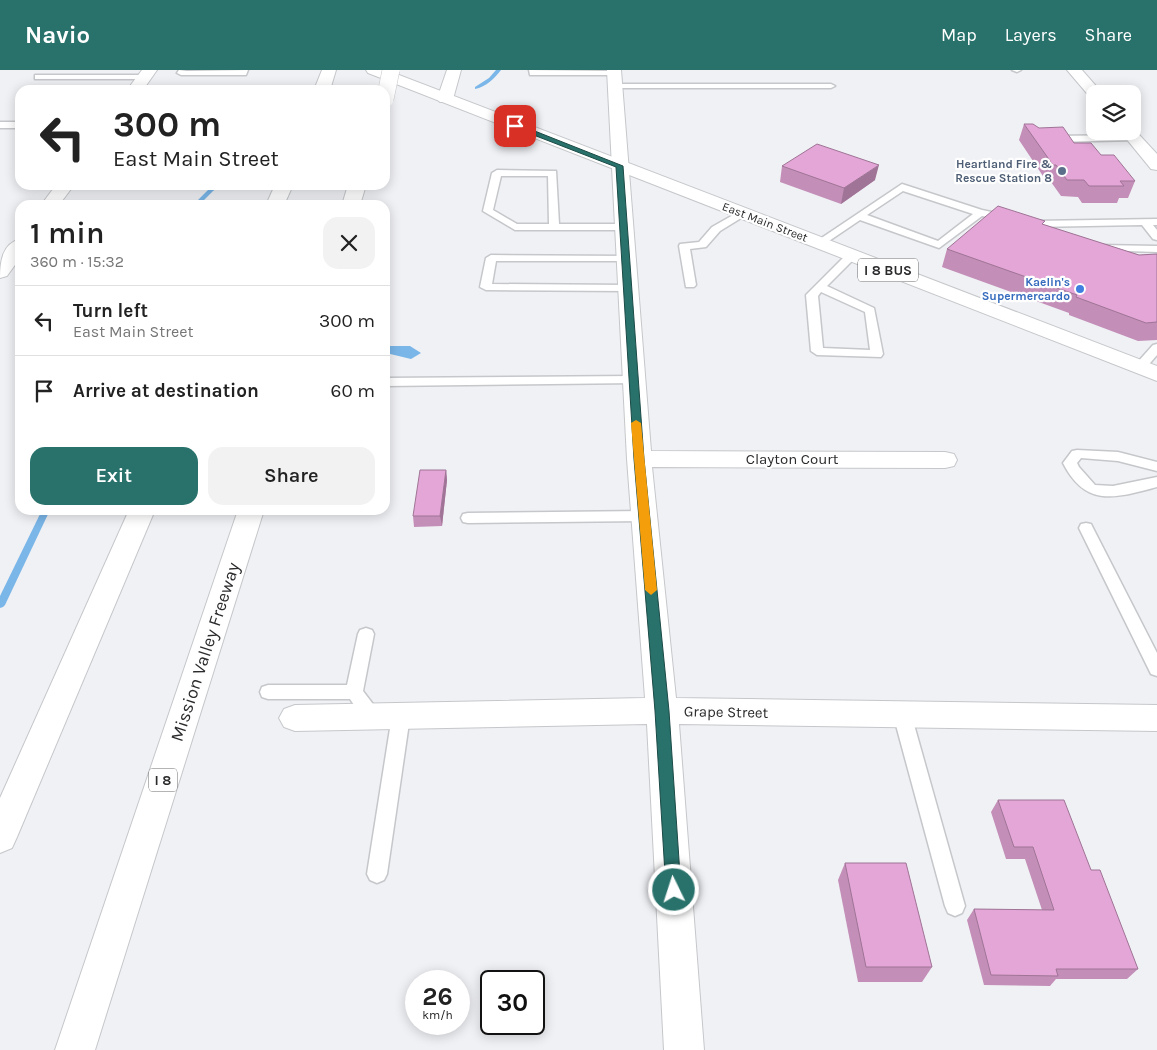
<!DOCTYPE html>
<meta charset="utf-8">
<style>
:root{--surface:#fff;--page:#f2f2f2;--text:#222;--muted:#767676;--line:#e0e0e0;--accent:#29726c}
body{margin:0;font-family:Karla,sans-serif;background:var(--page);color:var(--text);height:100vh;display:flex;flex-direction:column;font-size:19px;white-space:nowrap}
*{box-sizing:border-box;margin:0}
p{font-size:16px;color:var(--muted)}
.icon{flex:none;width:28px;height:28px;fill:none;stroke:currentColor;stroke-width:2;stroke-linecap:round;stroke-linejoin:round}
.map{position:relative;flex:1;overflow:hidden}
.drawer{position:absolute;left:15px;top:130px;width:375px;height:315px;display:flex;flex-direction:column;background:var(--surface);border-radius:15px;box-shadow:0 2px 12px #0003}
.drawer>*{flex:none}
.hud{position:absolute;left:15px;top:15px;width:375px;height:105px;border-radius:15px;box-shadow:0 2px 12px #0003;background:#fff;color:var(--text);overflow:hidden}
.buttons{position:absolute;left:1086px;top:15px;display:grid;gap:10px}
.buttons a{display:grid;place-items:center;width:55px;height:55px;border-radius:10px;background:var(--surface);box-shadow:0 2px 12px #0003;font-size:25px}
.speed{position:absolute;left:405px;top:900px;display:flex;gap:10px;font-size:25px;font-weight:700;text-align:center}
.speed>*{display:grid;place-content:center;width:65px;height:65px;border-radius:50%;background:var(--surface);box-shadow:0 2px 12px #0003;line-height:1}
.speed small{font-size:12px;font-weight:400}
.speed .limit{border:2px solid #111;border-radius:8px;background:#fff;color:#111}
.pin{position:absolute;display:grid;place-items:center;width:42px;height:42px;color:#fff;margin:-21px;border-radius:10px;box-shadow:0 2px 8px #0006}
.me{position:absolute;width:55px;margin:-28px;rotate:356deg;stroke-linejoin:round;filter:drop-shadow(0 0 4px #0008)}
.turn{display:flex;align-items:center;gap:18px;height:105px;padding:0 15px;font-size:22px}
.turn .icon{width:65px;height:65px;stroke-width:2.5}
.turn b{display:block;font-size:35px;line-height:42px}
.round{display:grid;place-items:center;flex:none;width:52px;height:52px;border-radius:15px;background:var(--page)}
.overview{display:flex;align-items:center;justify-content:space-between;height:85px;padding:0 15px}
h1{font-size:30px;font-weight:600;line-height:38px}
.primary-button{display:flex;gap:10px;margin-top:auto;padding:10px 15px}
.primary-button a{flex:1;height:58px;border-radius:15px;background:var(--accent);color:#fff;font-size:20px;font-weight:600;line-height:58px;text-align:center}
.primary-button a+a{background:var(--page);color:var(--text)}
ul{padding:0;list-style:none}
li{display:flex;align-items:center;gap:15px;height:70px;padding:0 15px;border-top:1px solid var(--line)}
li div{flex:1}
li b{display:block;font-size:19px}
li em{font-style:normal}
header{display:flex;align-items:center;gap:30px;box-sizing:border-box;height:70px;padding:0 25px;background:var(--accent);color:#fff}
header strong{font-size:24px}
nav{display:flex;gap:28px;margin-inline-start:auto;font-size:18px}
.map>svg:first-child{display:block}
</style>
<header>
<strong>Navio</strong>
<nav><a>Map</a><a>Layers</a><a>Share</a></nav>
</header>
<div class="map">
<svg width="1157" height="980" viewBox="0 0 1157 980">
<rect width="100%" height="100%" fill="#f0f1f5"/>
<polygon fill="#7ab6e8" points="387,276 410,276 421,283 411,289 386,283"/>
<g fill="none" stroke-linecap="round" stroke-linejoin="round">
<g fill="#7ab6e8" fill-rule="evenodd">
<path d="M496 0H501C495 8 486 17 475 19V17L489 8Z"/>
<polygon points="215,115 222,115 213,121 199,135 193,135 209,119"/>
<polygon points="42,440 50,440 5,535 3,537 0,538 0,526"/>
</g>
<defs>
<g id="service">
<polygon points="179,0 187,1 248,0 246,5 181,5 177,3"/>
<polygon points="529,0 614,1 618,3 614,5 530,5"/>
<polygon points="1012,0 1021,0 1017,2"/>
<polygon points="35,5 145,5 149,7 145,9 35,9"/>
<polygon points="612,14 831,14 835,16 831,18 612,18"/>
<rect x="0" y="52" width="20" height="6"/>
<polygon points="1134,65 1139,68 1137,70 1053,72 1048,69 1053,66"/>
<path d="M497 100 556 101 559 154H623L628 157 623 160H515L483 141 492 103ZM501 106H548L549 154H517L493 140Z"/>
<path d="M902 114 982 140 1034 151 1157 149V155H1153L1157 160V170L1153 169 1142 155 1034 157 982 146 939 178 860 150 823 175 819 176 814 173ZM903 121 973 144 938 171 867 145Z"/>
<polygon points="742,140 746,141 746,145 720,161 706,177 690,179 696,215 694,217 686,217 679,176 680,174 699,172 712,157"/>
<polygon points="1100,175 1157,176 1157,182 1096,180 1095,178 1096,176"/>
<path d="M851 183 856 186 855 188 827 216 874 238 883 284 881 287 817 285 811 281 806 225 847 184ZM821 222 865 242 870 280 823 278 818 226Z"/>
<polygon points="491,185 626,186 630,187 631,189 630,191 496,191 492,214 627,215 633,218 627,221 486,220 480,217 486,188"/>
<polygon points="1157,274 1157,285 1144,300 1136,300 1134,297 1136,294 1153,275"/>
<polygon points="633,306 637,307 639,310 637,313 385,316 385,308"/>
<path d="M1077 380 1118 382 1157 392V401L1118 391 1081 388 1077 393 1079 397 1095 415 1113 416 1157 407V417C1115 428 1086 438 1063 393L1072 381Z"/>
<polygon points="644,441 649,442 651,446 649,450 644,451 468,453 463,452 461,448 463,444 468,443"/>
<polygon points="1086,453 1091,454 1093,458 1157,583 1157,606 1151,604 1079,458 1081,454"/>
<path d="M366 558 372 560 374 564 363 621 382 646 379 651C365 656 357 639 350 629H268L262 627 260 622 262 617 268 615H347L358 564 360 560Z"/>
<polygon points="902,637 908,639 911,644 965,836 962,843 955,846 948,843 945,836 893,644 896,639"/>
<polygon points="401,639 407,641 410,646 387,804 384,810 377,813 370,810 367,804 392,646 395,641"/>
</g>
<g id="minor">
<polygon points="142,0 157,0 143,20 127,20"/>
<polygon points="607,0 621,0 651,381 945,382 954,384 957,390 954,396 945,398 652,397 676,628 1157,635 1157,661 679,654 704,980 664,980 647,654 295,661 284,657 279,648 284,639 295,635 645,628 627,389"/>
<polygon points="56,115 74,115 59,135 41,135"/>
<path d="M20 169V188L7 206 0 208C0 192 2 174 20 169Z"/>
</g>
<g id="tertiary">
<polygon points="1067,0 1082,0 1103,24 1095,24 1095,29 1090,27"/>
<polygon points="1132,57 1157,84 1157,100 1151,99 1120,61 1132,61"/>
</g>
<polygon id="primary" points="366,0 386,0 1157,296 1157,311 368,3"/>
<g id="motorway">
<polygon points="322,0 336,0 330,20 314,20"/>
<polygon points="447,0 461,0 453,29 450,32 440,32 437,29"/>
<polygon points="275,115 293,115 284,135 266,135"/>
<polygon points="348,115 366,115 360,135 342,135"/>
<polygon points="129,440 155,440 17,767 12,778 0,783 0,728"/>
<polygon points="238,440 264,440 95,980 55,980"/>
</g>
</defs>
<use href="#service" stroke="#c5c7ca" stroke-width="3"/>
<use href="#minor" stroke="#c5c7ca" stroke-width="2"/>
<use href="#tertiary" stroke="#c5c7ca" stroke-width="2"/>
<use href="#primary" stroke="#c5c7ca" stroke-width="2"/>
<use href="#motorway" stroke="#c5c7ca" stroke-width="2"/>
<use href="#service" fill="#fff" fill-rule="evenodd"/>
<use href="#minor" fill="#fff" fill-rule="evenodd"/>
<use href="#tertiary" fill="#fff" fill-rule="evenodd"/>
<use href="#primary" fill="#fff" fill-rule="evenodd"/>
<use href="#motorway" fill="#fff" fill-rule="evenodd"/>
<defs>
<polyline id="motorway-bridge" points="385,29 391,0"/>
</defs>
<use href="#motorway-bridge" stroke="#c5c7ca" stroke-width="18" stroke-linecap="butt"/>
<use href="#motorway-bridge" stroke="#fff" stroke-width="17"/>
</g>
<g fill="#c38fb8">
<polygon points="1024,54 1039,58 1074,73 1101,85 1135,111 1128,128 1119,128 1117,133 1082,133 1078,127 1061,126 1051,112 1047,112 1019,70"/>
<polygon points="782,96 875,110 841,134 780,112"/>
<polygon points="1044,155 1139,185 1157,184 1157,270 1138,271 1069,245 1069,243 942,197 947,179"/>
<polygon points="446,400 447,410 442,456 414,457 413,446"/>
<polygon points="998,730 1091,800 1138,899 1127,909 1056,909 1050,916 984,915 967,850 974,839 1042,840 1025,789 1006,789 991,742"/>
<polygon points="845,793 932,897 922,912 858,912 838,810"/>
</g>
<g fill="#9f7496">
<polygon points="879,95 875,110 841,134 844,118"/>
<polygon points="446,400 447,410 442,456 440,446"/>
</g>
<g fill="#e3a6d6" stroke="#9f7496">
<polygon points="1024,54 1033,54 1039,58 1063,57 1074,73 1091,73 1101,85 1114,85 1135,111 1120,111 1124,116 1089,116 1084,110 1067,110 1056,95 1053,95"/>
<polygon points="817,74 879,95 844,118 782,96"/>
<polygon points="998,136 1045,151 1042,154 1139,185 1157,184 1157,252 1146,253 1076,227 1077,225 947,179"/>
<polygon points="420,400 446,400 440,446 413,446"/>
<polygon points="998,730 1064,730 1091,800 1100,800 1138,899 1056,899 1058,906 991,905 974,839 1054,840 1033,777 1014,777"/>
<polygon points="845,793 906,793 932,897 866,897"/>
</g>
<polygon fill="#29726c" stroke="#1b4a46" points="513,54 517,54 623,96 644,389 669,641 681,820 679,825 674,828 668,825 666,820 655,641 634,389 616,97 513,57"/>
<polygon fill="#f59e0b" points="636,350 641,353 657,520 651,525 645,520 631,353"/>
<circle fill="#5c6f8a" stroke="#fefefe" stroke-width="2" cx="1062" cy="101" r="5"/>
<circle fill="#3f7fe0" stroke="#fefefe" stroke-width="2" cx="1080" cy="219" r="5"/>
<g text-anchor="middle" stroke-width="4.5" stroke-linejoin="round" paint-order="stroke">
<g font-size="12" font-weight="bold" fill="#4e5e75" stroke="#fefefe" text-anchor="end">
<text x="1052" y="98">Heartland Fire &amp;<tspan x="1052" dy="14">Rescue Station 8</tspan></text>
</g>
<g font-size="12" fill="#2b2b2d" stroke="#fefefe">
<text transform="translate(765 152) rotate(21)" y="4">East Main Street</text>
</g>
<g font-size="12" font-weight="bold" fill="#366cbe" stroke="#fefefe" text-anchor="end">
<text x="1070" y="216">Kaelin's<tspan x="1070" dy="14">Supermercardo</tspan></text>
</g>
<g fill="#fefefe" stroke="#6a6a6c" stroke-width="1">
<rect x="858" y="188.5" width="60" height="23" rx="4"/>
<rect x="149" y="698.5" width="28" height="23" rx="4"/>
</g>
<g font-size="14" font-weight="bold" fill="#2b2b2d">
<text x="888" y="205">I 8 BUS</text>
<text x="163" y="715">I 8</text>
</g>
<g font-size="15" fill="#2b2b2d" stroke="#fefefe">
<text x="792" y="394">Clayton Court</text>
<text transform="translate(726 642) rotate(1)" y="5">Grape Street</text>
</g>
<g font-size="18" fill="#2b2b2d" stroke="#fefefe">
<text transform="translate(205 582) rotate(-72)" y="6">Mission Valley Freeway</text>
</g>
</g>
</svg>
<div class="buttons">
<a><svg class="icon" aria-label="layers" viewBox="0 0 24 24"><path d="M12 4l9 5-9 5-9-5zM3 14l9 5 9-5"/></svg></a>
</div>
<div class="speed"><div>26<small>km/h</small></div><div class="limit">30</div></div>
<div class="pin" style="left:515px;top:56px;background:#d93025"><svg class="icon" aria-label="arrive" viewBox="0 0 24 24"><path d="M6 21V4h12l-3 4 3 4H6"/></svg></div>
<svg class="me" style="left:674px;top:820px" viewBox="-20 -20 40 40"><circle r="17" fill="#29726c" stroke="#fff" stroke-width="3"/><path d="M0-11L8 9 0 5-8 9z" fill="#fff"/></svg>
<div class="hud">
<div class="turn"><svg class="icon" aria-label="left" viewBox="0 0 24 24"><path d="M17 20v-9H6M10 6l-5 5 5 5"/></svg><div><b>300 m</b>East Main Street</div></div>
</div>
<section class="drawer">
<div class="overview"><div><h1>1 min</h1><p>360 m · 15:32</p></div><a class="round"><svg class="icon" aria-label="close" viewBox="0 0 24 24"><path d="M6 6l12 12M18 6L6 18"/></svg></a></div>
<ul>
<li><svg class="icon" aria-label="left" viewBox="0 0 24 24"><path d="M17 20v-9H6M10 6l-5 5 5 5"/></svg><div><b>Turn left</b><p>East Main Street</p></div><em>300 m</em></li>
<li><svg class="icon" aria-label="arrive" viewBox="0 0 24 24"><path d="M6 21V4h12l-3 4 3 4H6"/></svg><div><b>Arrive at destination</b></div><em>60 m</em></li>
</ul>
<div class="primary-button"><a>Exit</a><a>Share</a></div>
</section>
</div>
